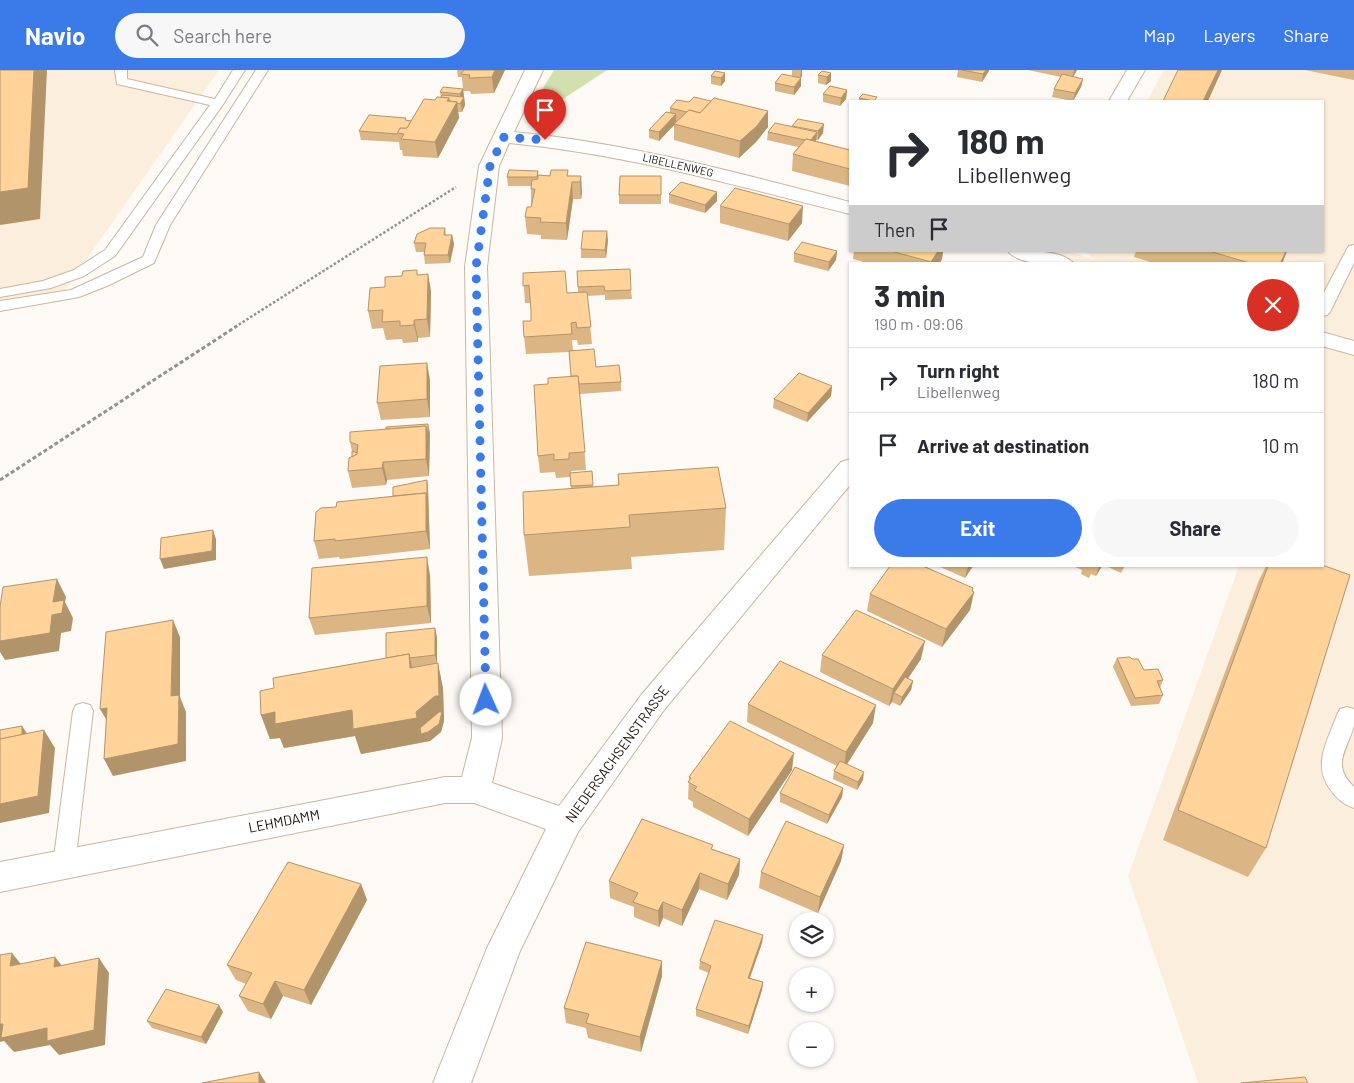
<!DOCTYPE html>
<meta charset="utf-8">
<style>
:root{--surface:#fff;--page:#f7f7f7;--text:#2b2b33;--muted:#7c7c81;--line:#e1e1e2;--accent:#3b7ae9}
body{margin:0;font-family:Barlow,sans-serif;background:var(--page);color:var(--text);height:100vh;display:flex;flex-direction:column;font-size:19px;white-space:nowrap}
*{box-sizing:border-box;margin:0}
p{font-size:16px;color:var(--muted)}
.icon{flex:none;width:28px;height:28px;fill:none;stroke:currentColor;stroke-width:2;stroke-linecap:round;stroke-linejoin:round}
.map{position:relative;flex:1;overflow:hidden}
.sheet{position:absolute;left:849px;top:192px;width:475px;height:305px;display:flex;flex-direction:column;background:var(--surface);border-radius:0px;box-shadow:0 1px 4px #0004}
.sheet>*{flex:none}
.banner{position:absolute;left:849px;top:30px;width:475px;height:152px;border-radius:0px;box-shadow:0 1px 4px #0004;background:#fff;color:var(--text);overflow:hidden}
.controls{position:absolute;left:789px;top:842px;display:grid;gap:10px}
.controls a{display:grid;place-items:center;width:45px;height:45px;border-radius:50%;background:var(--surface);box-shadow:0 1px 4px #0004;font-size:25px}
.pin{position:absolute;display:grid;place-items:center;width:42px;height:42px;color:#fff;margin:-51px -21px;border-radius:50% 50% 50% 0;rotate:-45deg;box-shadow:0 0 5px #0007}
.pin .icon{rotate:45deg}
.me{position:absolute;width:55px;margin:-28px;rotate:358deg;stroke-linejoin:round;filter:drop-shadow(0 0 4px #0008)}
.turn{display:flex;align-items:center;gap:18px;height:105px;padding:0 25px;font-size:22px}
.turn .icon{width:65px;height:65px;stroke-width:2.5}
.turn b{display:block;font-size:35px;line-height:42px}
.then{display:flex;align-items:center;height:48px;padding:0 25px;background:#0003;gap:10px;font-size:19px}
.round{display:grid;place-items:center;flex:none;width:52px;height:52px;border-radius:26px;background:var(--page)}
.summary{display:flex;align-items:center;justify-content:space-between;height:85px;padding:0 25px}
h1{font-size:30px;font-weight:700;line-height:38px}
.primary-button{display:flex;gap:10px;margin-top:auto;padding:10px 25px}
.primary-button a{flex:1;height:58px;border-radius:30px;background:var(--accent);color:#fff;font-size:20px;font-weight:700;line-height:58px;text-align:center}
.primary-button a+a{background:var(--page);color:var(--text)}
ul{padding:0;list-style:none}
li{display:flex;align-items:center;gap:15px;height:65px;padding:0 25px;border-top:1px solid var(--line)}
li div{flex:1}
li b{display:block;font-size:19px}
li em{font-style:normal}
header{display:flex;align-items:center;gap:30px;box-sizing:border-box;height:70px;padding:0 25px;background:var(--accent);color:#fff}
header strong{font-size:24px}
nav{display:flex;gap:28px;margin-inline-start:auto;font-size:18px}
.search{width:350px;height:45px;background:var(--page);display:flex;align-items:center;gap:12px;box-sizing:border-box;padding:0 18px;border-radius:28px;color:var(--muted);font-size:19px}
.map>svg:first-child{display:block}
</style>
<header>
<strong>Navio</strong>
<div class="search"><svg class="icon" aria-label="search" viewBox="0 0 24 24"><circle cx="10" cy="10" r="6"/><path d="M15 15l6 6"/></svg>Search here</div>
<nav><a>Map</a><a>Layers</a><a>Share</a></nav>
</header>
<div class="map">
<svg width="1354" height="1013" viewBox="0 0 1354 1013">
<rect width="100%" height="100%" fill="#fdf9f5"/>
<g fill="#fceedc">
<polygon points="0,0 219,0 61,226 0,236"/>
<polygon points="1164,0 1354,0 1354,1013 1198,1013 1128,806 1239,496 1322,496 1322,194 1024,194 1034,181 1067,181 1093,189 1086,181 1322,181 1322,31 1147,31"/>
</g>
<polygon fill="#d2e0af" points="554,0 607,0 554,35 534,33"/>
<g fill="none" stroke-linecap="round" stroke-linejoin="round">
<defs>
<g id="lane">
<polygon points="115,0 127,0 127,9 215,29 233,0 245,0 222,36 115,186 84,206 51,218 0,227 0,219 43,211 74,200 105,180 210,35 117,14"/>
<polygon points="256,0 268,0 170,155 154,193 107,216 79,227 0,241 0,231 71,220 143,187 156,155"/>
<polygon points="1354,175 1354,193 1330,242 1327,245 1322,246 1322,226 1347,179 1349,176"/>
<polygon points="83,633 90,635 93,641 75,795 72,802 64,805 56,802 53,795 73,641 76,635"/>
<path d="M1347 637 1354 639C1354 644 1354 650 1354 655 1348 680 1330 694 1354 717V738C1344 735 1336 728 1330 719 1312 694 1328 670 1337 645L1340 639Z"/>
</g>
<g id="street">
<path d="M525 0H543L514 62C629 73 739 103 850 132V144C737 116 626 84 509 73L499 96 487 197 502 668 492 713 559 736 642 624 841 392 850 389V415L664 640 578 762 520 881 471 1013H433L487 878 546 759 474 733H445L0 822V792L445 707H462L472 668 465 197 479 96Z"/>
<polygon points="1127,0 1145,0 1127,31 1109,31"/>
<path d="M1008 181C1024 181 1063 179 1074 194 1057 194 1018 196 1008 181Z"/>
<polygon points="1322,262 1354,271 1354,285 1322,276"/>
</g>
</defs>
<use href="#lane" stroke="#c9b7a0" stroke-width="2"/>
<use href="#street" stroke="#c9b7a0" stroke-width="2"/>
<polyline stroke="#96918b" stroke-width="2.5" stroke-dasharray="2.5 2" stroke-linecap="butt" points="235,257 456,117"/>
<polyline stroke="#96918b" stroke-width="3" stroke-dasharray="4 2.5" stroke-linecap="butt" points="0,410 237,256"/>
<use href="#lane" fill="#fff" fill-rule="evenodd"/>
<use href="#street" fill="#fff" fill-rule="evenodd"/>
</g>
<g fill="#dbb584">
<polygon points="457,0 505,0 494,23 471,24 470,21 463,21 462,7 458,7"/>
<polygon points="792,0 802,0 802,6 800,8 801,8 801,16 794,25 775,21 775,13 792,6"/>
<polygon points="958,0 989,0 982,12 957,7"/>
<polygon points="1028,0 1077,0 1073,7 1083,9 1081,17 1073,31 1052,27 1054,19 1061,7"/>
<polygon points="1305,0 1354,0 1354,10"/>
<polygon points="715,1 725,11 721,16 711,14 711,6"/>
<polygon points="831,3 831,11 826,15 818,13 818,5"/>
<polygon points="463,19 465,35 462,42 458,42 459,48 438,88 403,86 402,80 400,80 399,72 398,72 361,70 359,61 406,50 411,51 435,30 441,27 440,22"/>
<polygon points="847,20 846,29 840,36 823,32 823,24"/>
<polygon points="859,28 876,31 859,31"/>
<polygon points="670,38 768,57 756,72 739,88 674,70 674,55 659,71 649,68 649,60 670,43"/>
<polygon points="792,56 823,63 818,70 816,70 816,71 850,80 850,116 792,101 793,84 798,77 767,70 768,62 792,57"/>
<polygon points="539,105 581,106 582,123 581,129 573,129 567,170 541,169 541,165 527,164 525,147 531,137 531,116 508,116 507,107"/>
<polygon points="661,106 661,134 619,134 619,125"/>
<polygon points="717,122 717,131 705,143 669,133 669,124"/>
<polygon points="720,136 802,153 788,171 720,153"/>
<polygon points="445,158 446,165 452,165 454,174 450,193 425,194 424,185 424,182 416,182 414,173"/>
<polygon points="608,170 606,188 581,188 581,179"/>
<polygon points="837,181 836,190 828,201 794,192 794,183"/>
<polygon points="854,181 943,181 942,189 939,194 871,194 853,189"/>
<polygon points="1136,181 1287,181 1282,194 1157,194 1134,187"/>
<polygon points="577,201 631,220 632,229 605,230 605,225 587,226 592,274 578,275 577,270 572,270 573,280 596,297 621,312 621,321 580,324 586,400 571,401 571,403 592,401 593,417 618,415 618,404 726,438 724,480 631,487 632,499 529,506 524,465 571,419 570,407 556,408 555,402 540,403 538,386 548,314 571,306 569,282 526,284 524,267 531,251 531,241 530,233 525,233 523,203 567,223 578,222"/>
<polygon points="418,205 431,221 430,267 418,268 418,272 403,273 402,269 386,270 383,258 372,259 368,241 385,217"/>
<polygon points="430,310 430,347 381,350 377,333"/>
<polygon points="832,316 831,326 807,352 773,338 774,329"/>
<polygon points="430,363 429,406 387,410 386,415 352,418 348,401 352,387 352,381 350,372"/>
<polygon points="427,410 428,419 430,479 340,489 339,487 319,489 314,471 336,437 393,426"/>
<polygon points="938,496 973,496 965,508"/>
<polygon points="1073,496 1102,496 1096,506 1091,504 1089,508 1081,504 1082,500"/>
<polygon points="1106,496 1125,496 1121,503"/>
<polygon points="1266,496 1322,496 1266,778 1248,807 1163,770 1259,510"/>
<polygon points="430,505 431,553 315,565 309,548"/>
<polygon points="972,521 974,522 970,540 942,577 867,541 870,524"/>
<polygon points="437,567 437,593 443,618 444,651 441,662 430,671 361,684 355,666 284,678 280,668 270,669 261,645 274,618 386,588"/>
<polygon points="822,585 921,589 908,608 913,611 911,620 900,636 892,632 889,636 820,602"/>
<polygon points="1117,588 1144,600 1163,610 1160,618 1163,625 1159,634 1131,636 1113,597"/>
<polygon points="748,634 873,653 847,694 863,710 857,720 833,709 834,701 837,696 747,652"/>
<polygon points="792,700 748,766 693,737 693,732 688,729 689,707"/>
<polygon points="843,718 842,727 827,754 780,732 780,723"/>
<polygon points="844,775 841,791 818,843 759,818 761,802"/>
<polygon points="713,779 740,789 739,805 727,830 699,819 682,856 663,848 659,857 634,847 634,837 610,828 609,811"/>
<polygon points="361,814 367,830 311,935 283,926 271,949 248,941 239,926 246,914 236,910 227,895"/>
<polygon points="763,865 762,873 750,908 763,912 762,920 748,964 696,946 696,939 709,903 699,899 700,891"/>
<polygon points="662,891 662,906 641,982 588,968 586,958 566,953 564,938"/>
<polygon points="223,942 206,974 152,958 147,951"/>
</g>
<g fill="#b2946b">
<polygon points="34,0 47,0 40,149 0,155 0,122"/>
<polygon points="495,0 505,0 494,23 492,7"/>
<polygon points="801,0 802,0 802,6 800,9"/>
<polygon points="986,0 989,0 989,1 982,12 983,4"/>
<polygon points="1074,0 1077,0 1072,9"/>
<polygon points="1218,0 1222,0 1208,31 1203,31"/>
<polygon points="725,3 725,11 721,16 721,8"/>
<polygon points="831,3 831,11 826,15 827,7"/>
<polygon points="801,8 801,16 794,25 794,17"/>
<polygon points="1083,9 1081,17 1073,31 1075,23"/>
<polygon points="463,19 465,35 462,42 460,24"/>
<polygon points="847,20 846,29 840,36 841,28"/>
<polygon points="449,28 457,32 459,48 438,88 435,72"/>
<polygon points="768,41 768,57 756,72 739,88 740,71"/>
<polygon points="676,44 676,53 659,71 659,62"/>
<polygon points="824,54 823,63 818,70 818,61"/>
<polygon points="817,62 816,71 810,71"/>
<polygon points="581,106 582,123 581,129 580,112"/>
<polygon points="572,112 573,129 567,170 566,153"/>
<polygon points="717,122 717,131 705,143 705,135"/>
<polygon points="803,136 802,153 788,171 789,154"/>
<polygon points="607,161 608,170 606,188 605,180"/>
<polygon points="452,165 454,174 450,193 448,185"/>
<polygon points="837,181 836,190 828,201 829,192"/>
<polygon points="938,181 943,181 942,189 939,194 931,194 931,192"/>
<polygon points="1286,181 1287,181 1282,194 1280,194"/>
<polygon points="428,204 431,221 430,267 427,249"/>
<polygon points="414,250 418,268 418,272 414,255"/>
<polygon points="427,293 430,310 430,347 427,329"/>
<polygon points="832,316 831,326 807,352 808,343"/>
<polygon points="428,354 430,363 429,406 426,389 426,356"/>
<polygon points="383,392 387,410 386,415 382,398"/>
<polygon points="427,410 428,419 430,479 426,461 426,423"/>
<polygon points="213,460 216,469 216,490 164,499 160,489"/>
<polygon points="427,487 430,505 431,553 427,536"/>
<polygon points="968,496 973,496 965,508"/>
<polygon points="1099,496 1102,496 1096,506"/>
<polygon points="57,509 66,527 65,532 73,548 71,561 61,563 59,581 5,590 0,582 0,571"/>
<polygon points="973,518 971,526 974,522 970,540 942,577 946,559"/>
<polygon points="173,550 180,567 180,627 186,642 186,691 113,706 104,689 171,626"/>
<polygon points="435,558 437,567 437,594 435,585"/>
<polygon points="925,571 921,589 897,625 894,623 892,632 889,636 893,619"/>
<polygon points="409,584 415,609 410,598"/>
<polygon points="438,593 443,618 444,651 441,662 430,671 361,684 355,666 284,678 280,668 270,669 261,645 275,642 352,640 416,642"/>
<polygon points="913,611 911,620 900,636 902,627"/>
<polygon points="876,635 873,653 844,699 846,682"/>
<polygon points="107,638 110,656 100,639"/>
<polygon points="22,656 28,665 21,674"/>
<polygon points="44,660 55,678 49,743 0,753 0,734"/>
<polygon points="794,683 792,700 748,766 749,749"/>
<polygon points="864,702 863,710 857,720 858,712"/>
<polygon points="843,718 842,727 827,754 829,745"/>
<polygon points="844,775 841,791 818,843 820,827"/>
<polygon points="740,789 739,805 727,830 728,814"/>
<polygon points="700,803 699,819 682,856 682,840"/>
<polygon points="361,814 367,830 311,935 304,920"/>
<polygon points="663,832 663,848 659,857 658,841"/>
<polygon points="763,865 762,873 747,915 748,908"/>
<polygon points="12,883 24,898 10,896"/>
<polygon points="55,887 67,902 54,897"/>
<polygon points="99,888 109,903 105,975 59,985 50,975 14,982 4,971 0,972 0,954 3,954"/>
<polygon points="662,891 662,906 641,982 640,967"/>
<polygon points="275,911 283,926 271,949 263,934"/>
<polygon points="763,912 762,920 748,964 749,956"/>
<polygon points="219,935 223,942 206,974 201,967"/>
<polygon points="259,1002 266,1013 259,1013"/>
</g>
<g fill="#ffd399" stroke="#b2946b">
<polygon points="0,0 34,0 28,118 0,122"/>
<polygon points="464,0 495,0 492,7 469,8 470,5 461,4"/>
<polygon points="962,0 986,0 983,4"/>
<polygon points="1178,0 1218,0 1203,31 1163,31"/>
<polygon points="715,1 725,3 721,8 711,6"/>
<polygon points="822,1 831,3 827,7 818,5"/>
<polygon points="782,4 801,8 794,17 775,13"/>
<polygon points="1062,4 1083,9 1075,23 1054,19"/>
<polygon points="830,16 847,20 841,28 823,24"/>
<polygon points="443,17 463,19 460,24 440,22"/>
<polygon points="863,24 877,27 874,31 859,28"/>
<polygon points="442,25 464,27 460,34 457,33 457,32 449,31 449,28 441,27"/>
<polygon points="437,27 449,28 447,31 457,32 435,72 401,69 404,64 397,63 400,58 407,58 424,29 435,30"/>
<polygon points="694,27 711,31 700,43 689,40 687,42 670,38 677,30 689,32"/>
<polygon points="714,28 768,41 757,56 740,71 674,54 689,40 700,43"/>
<polygon points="666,42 676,44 659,62 649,60"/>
<polygon points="369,45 406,48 405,50 411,51 407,58 400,58 397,64 359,61"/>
<polygon points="798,49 824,54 818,61 792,56"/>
<polygon points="775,53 817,62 811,70 806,69 805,70 768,62"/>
<polygon points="806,69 850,80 850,99 793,84"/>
<polygon points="509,100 538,101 537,107 507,107"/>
<polygon points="551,100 568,100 567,106 581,106 580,112 572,112 566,153 540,152 541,148 525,147 527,137 531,137 535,119 531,119 532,110 538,109 538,105 550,106"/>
<polygon points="620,106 661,106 661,125 619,125"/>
<polygon points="681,112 717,122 705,135 669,124"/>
<polygon points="735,118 803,136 789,154 720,136"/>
<polygon points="430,158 445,158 444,165 452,165 448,185 424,185 426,173 414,173 417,164"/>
<polygon points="583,161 607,161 605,180 581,179"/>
<polygon points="802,172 837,181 829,192 794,183"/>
<polygon points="891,181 938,181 931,192"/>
<polygon points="1209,181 1286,181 1280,194 1253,194"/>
<polygon points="630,199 631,220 605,221 604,216 578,217 577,201"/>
<polygon points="417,200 417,205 428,204 427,249 414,250 414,255 400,256 400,251 382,252 383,240 368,241 370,218 385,217 385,207 402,206 403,201"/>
<polygon points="565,201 567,223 587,222 591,257 577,258 576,252 571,253 572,264 524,267 523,251 531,251 531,241 529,215 523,216 523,203"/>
<polygon points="594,279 596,297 619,295 621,312 579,314 578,306 571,306 569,281"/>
<polygon points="427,293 427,329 377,333 380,296"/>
<polygon points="799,303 832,316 808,343 774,329"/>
<polygon points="578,306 585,382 569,383 569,389 554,390 554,384 538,386 534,315 548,314 548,308"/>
<polygon points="428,354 428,364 426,356 386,359 386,357"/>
<polygon points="426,356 426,389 383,392 382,398 348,401 349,388 357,384 358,375 350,372 350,362"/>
<polygon points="352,381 357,383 357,384 352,387"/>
<polygon points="718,397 726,438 629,445 630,457 524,465 523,422 619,415 618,404"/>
<polygon points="592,401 593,415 571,416 570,403"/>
<polygon points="427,410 427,432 426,423 393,426 393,417"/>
<polygon points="426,423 426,461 335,471 335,469 314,471 316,442 321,438 336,437 337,432"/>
<polygon points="213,460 212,481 160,489 161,468"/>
<polygon points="427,487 427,536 309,548 312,498"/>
<polygon points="1322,495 1350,505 1266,778 1178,740 1268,496 1322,496"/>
<polygon points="890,496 923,496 973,518 972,521 974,522 946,559 870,524"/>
<polygon points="57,509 53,532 64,530 62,543 52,545 50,563 0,571 0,537 3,517"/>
<polygon points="856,540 925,571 893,619 822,585"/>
<polygon points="173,550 171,626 179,625 178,674 104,689 107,638 100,639 106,562"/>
<polygon points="435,558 435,585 410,588 409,584 386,588 386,563"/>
<polygon points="409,584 410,598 438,593 439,626 435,626 416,642 417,648 353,659 352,640 275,654 275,642 261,645 260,621 274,618 273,608"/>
<polygon points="1130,587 1132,589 1138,589 1144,600 1158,599 1163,610 1157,611 1163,625 1135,628 1117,588"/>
<polygon points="780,591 876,635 846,682 748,634"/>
<polygon points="905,607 913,611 902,627 894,623"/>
<polygon points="439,642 442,642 439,654 428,662 421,664 420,658"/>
<polygon points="730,651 794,683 749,749 694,720 697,717 688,712 691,708 689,707"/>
<polygon points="22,656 22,665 0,669 0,660"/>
<polygon points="44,660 38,726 0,734 0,669"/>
<polygon points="840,691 864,702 858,712 834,701"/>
<polygon points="795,697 843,718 829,745 780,723"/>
<polygon points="642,749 713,775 711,779 740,789 728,814 700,803 682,840 663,832 658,841 633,832 638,823 609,811"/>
<polygon points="786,751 844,775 820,827 761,802"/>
<polygon points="288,792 361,814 304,920 275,911 263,934 239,926 252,903 227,895"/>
<polygon points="715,850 763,865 748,908 763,912 749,956 696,939 711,896 700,891"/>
<polygon points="586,872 662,891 640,967 586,953 589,944 564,938"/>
<polygon points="12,883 10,896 55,887 54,897 99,888 94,960 47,971 47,958 1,968 3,954 0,954 0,885"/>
<polygon points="166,919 219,935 201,967 147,951"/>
<polygon points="259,1002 259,1013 202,1013"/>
<polygon points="1305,1007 1308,1013 1241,1013"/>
</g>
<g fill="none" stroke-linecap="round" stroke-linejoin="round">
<polyline stroke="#3b7ae9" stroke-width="9" stroke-dasharray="0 16.2" points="486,630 476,197 490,96 504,67 545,70"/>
</g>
<g text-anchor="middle" stroke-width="4" stroke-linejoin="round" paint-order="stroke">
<g font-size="11" fill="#19120a" stroke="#fff">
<text transform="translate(678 95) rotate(13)" y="4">LIBELLENWEG</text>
</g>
<g font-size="14" fill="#19120a" stroke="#fff">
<text transform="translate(617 684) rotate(-54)" y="5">NIEDERSACHSENSTRASSE</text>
<text transform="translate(284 751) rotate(-11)" y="5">LEHMDAMM</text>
</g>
</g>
</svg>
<div class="controls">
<a><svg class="icon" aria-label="layers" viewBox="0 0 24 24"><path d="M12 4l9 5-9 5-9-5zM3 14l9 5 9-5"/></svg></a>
<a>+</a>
<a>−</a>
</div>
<div class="pin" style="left:545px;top:70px;background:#d93025"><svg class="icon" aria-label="arrive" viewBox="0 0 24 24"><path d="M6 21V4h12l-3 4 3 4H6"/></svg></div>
<svg class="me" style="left:486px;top:630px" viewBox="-20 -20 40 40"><circle r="19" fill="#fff"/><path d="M0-13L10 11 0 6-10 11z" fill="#3b7ae9"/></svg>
<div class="banner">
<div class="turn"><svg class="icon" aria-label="right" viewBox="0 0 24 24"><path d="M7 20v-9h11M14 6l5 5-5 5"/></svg><div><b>180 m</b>Libellenweg</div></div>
<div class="then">Then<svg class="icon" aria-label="arrive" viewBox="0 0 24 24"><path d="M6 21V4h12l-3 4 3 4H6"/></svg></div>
</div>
<section class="sheet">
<div class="summary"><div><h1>3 min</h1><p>190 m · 09:06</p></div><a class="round" style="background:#d93025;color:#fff"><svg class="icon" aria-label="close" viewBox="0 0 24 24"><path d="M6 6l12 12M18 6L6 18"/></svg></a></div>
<ul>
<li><svg class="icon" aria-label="right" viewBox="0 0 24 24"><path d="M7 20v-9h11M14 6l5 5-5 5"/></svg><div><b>Turn right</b><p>Libellenweg</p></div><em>180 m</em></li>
<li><svg class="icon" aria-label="arrive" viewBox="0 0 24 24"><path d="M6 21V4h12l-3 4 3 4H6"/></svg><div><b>Arrive at destination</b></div><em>10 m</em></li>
</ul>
<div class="primary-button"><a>Exit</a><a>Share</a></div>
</section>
</div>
